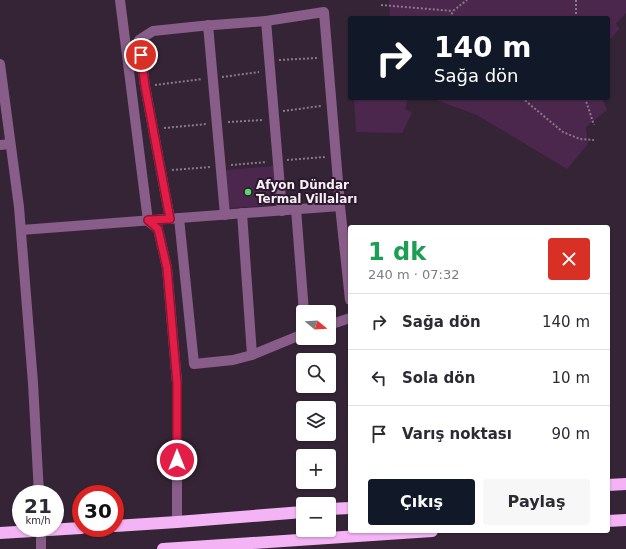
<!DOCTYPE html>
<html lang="tr">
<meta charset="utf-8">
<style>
:root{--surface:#fff;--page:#f7f7f7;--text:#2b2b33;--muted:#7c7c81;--line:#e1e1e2;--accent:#111827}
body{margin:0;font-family:"DejaVu Sans",sans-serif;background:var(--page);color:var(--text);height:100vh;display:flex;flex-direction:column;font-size:15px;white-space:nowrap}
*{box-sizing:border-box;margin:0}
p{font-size:13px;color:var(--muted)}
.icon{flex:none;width:22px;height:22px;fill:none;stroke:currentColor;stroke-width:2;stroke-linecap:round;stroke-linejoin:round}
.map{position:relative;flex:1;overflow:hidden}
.panel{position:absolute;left:348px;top:225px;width:262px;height:308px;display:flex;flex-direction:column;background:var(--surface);border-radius:4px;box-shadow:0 1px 3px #0004}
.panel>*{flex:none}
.hud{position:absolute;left:348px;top:16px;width:262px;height:84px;border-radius:4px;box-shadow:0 1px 3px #0004;background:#111827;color:#fff;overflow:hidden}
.needle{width:26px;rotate:108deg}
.controls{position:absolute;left:296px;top:305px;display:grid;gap:8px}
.controls a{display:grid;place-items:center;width:40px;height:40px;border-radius:4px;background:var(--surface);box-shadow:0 1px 3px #0004;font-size:20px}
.speed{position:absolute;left:12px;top:485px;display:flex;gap:8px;font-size:20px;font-weight:700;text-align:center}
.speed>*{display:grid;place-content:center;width:52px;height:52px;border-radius:50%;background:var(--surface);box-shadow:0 1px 3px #0004;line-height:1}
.speed small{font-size:10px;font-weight:400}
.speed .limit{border:6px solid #d22;background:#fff;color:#111}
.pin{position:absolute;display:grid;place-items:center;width:34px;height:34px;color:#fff;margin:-17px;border:2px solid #fff;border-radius:50%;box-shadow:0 1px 4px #0007}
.me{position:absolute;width:44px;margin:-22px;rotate:0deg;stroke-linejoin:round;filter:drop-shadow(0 0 3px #0008)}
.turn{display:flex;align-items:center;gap:14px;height:84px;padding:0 20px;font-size:18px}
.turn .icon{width:52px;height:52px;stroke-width:2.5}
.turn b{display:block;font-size:28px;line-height:34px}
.round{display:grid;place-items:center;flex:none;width:42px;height:42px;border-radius:4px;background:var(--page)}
.overview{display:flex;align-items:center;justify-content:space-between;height:68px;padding:0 20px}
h1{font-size:24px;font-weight:700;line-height:30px;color:#1e9e55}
.cta{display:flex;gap:8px;margin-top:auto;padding:8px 20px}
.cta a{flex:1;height:46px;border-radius:4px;background:var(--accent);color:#fff;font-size:16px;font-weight:700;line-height:46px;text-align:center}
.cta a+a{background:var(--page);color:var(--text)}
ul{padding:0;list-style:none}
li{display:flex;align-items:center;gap:12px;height:56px;padding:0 20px;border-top:1px solid var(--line)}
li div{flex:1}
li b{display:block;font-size:15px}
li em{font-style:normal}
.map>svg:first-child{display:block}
</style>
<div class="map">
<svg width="626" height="549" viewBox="0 0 626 549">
<rect width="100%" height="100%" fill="#352435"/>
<g fill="#4c274d">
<polygon points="389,0 626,0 626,13 616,23 619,29 608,42 608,18 390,18"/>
<polygon points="354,98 408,98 405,109 412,113 402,133 356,132"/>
<polygon points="431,98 602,98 607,110 586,127 588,144 567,169 477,115"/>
<polygon points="275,166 278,205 229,208 226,170"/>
</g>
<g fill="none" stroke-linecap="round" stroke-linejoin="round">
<g stroke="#887988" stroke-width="2" stroke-dasharray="2 2" stroke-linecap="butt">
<polyline points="576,0 576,18"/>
<polyline points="381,5 453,11"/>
<polyline points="450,18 453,11 467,0"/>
<polyline points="279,60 317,58"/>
<polyline points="222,77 259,72"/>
<polyline points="155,85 202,79"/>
<polyline points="522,98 563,132 580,139 594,140"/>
<polyline points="585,98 594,125"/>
<polyline points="283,111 321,106"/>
<polyline points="228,122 263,120"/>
<polyline points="164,128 207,124"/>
<polyline points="287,160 325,157"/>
<polyline points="231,165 267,162"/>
<polyline points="172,170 211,167"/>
</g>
<g stroke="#885d89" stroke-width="10">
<polyline points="120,0 148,221 158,229 167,268 177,383 177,522"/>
<polyline points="266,21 282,211"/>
<polyline points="208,25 225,215"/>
<polyline points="0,64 19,207 33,383 39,494"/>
<polyline points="0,145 10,144"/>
<polyline points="296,209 304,312"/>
<polyline points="242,213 252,355"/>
<polyline points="179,218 194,364 233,360 252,355 303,334"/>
<polyline points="170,219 145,86 139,40 153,31 201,26 266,21 324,12 340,206 350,300"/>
<polyline points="21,230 340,206"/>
<polyline points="329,325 350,318"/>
<polyline points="41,528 41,549"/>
</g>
<g stroke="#f4b3f4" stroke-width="12">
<polyline points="608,485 626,484"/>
<polyline points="329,509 350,508"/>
<polyline points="608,521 626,520"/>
<polyline points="115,526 177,522 303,512"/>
<polyline points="0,533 81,528"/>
<polyline points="163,549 432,531"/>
</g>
</g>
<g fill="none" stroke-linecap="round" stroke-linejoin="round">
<defs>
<polyline id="route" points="141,55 145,86 170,219 148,220 158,229 167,268 177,383 177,460"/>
</defs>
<use href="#route" stroke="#92132f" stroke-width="10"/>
<use href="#route" stroke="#e11d48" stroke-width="7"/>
</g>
<circle fill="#5cd56d" stroke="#2b1a2b" stroke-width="1.5" cx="248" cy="192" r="4"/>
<g text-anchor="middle" stroke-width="4" stroke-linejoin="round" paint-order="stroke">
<g font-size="12" font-weight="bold" fill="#f9edf8" stroke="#2b1a2b" text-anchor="start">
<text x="256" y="189">Afyon Dündar<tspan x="256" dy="14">Termal Villaları</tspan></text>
</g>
</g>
</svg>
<div class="controls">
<a><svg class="needle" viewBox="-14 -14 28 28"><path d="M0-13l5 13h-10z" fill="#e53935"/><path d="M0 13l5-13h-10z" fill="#7c7c81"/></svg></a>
<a><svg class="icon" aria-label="search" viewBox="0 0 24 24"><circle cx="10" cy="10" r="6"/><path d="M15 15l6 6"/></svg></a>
<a><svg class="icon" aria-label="layers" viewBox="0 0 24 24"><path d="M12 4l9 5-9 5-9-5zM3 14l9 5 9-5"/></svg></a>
<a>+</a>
<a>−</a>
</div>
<div class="speed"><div>21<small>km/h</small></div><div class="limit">30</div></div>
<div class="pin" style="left:141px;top:55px;background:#d93025"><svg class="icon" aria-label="arrive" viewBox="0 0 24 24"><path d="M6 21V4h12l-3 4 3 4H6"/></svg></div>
<svg class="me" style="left:177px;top:460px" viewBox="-20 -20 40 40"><circle r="17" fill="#e11d48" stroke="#fff" stroke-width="3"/><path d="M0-11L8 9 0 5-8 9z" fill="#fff"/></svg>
<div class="hud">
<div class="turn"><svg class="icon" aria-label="right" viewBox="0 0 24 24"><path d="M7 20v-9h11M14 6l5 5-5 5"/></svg><div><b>140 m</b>Sağa dön</div></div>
</div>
<section class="panel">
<div class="overview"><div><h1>1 dk</h1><p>240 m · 07:32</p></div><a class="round" style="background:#d93025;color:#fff"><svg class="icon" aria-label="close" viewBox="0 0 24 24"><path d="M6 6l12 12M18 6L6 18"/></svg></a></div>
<ul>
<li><svg class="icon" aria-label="right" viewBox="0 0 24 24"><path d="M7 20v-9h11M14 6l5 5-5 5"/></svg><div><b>Sağa dön</b></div><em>140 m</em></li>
<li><svg class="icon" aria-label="left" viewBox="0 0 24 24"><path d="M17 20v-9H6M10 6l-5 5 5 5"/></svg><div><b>Sola dön</b></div><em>10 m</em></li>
<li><svg class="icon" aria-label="arrive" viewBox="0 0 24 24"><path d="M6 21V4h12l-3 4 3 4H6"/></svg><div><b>Varış noktası</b></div><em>90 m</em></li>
</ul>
<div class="cta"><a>Çıkış</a><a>Paylaş</a></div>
</section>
</div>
